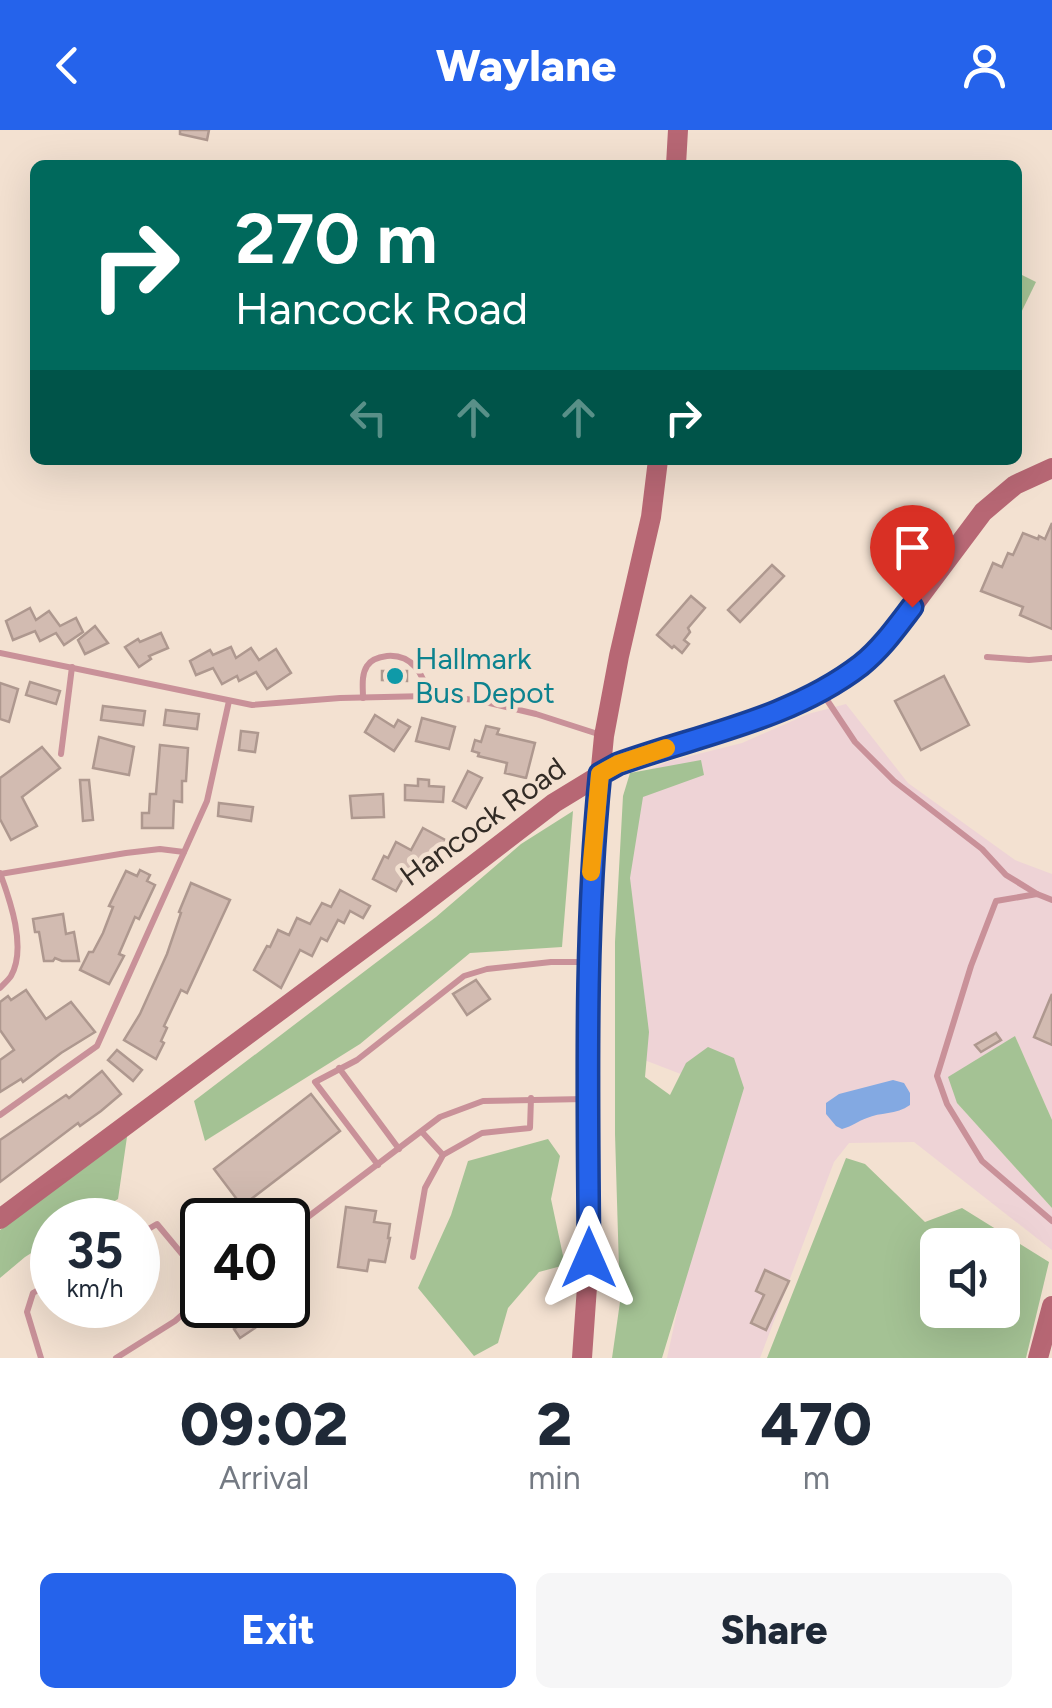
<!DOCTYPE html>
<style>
:root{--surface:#fff;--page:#f6f6f7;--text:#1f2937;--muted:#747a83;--accent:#2563eb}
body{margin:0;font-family:Figtree,sans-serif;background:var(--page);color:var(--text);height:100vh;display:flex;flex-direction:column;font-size:38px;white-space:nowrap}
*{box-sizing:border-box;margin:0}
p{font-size:32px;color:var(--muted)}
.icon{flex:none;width:55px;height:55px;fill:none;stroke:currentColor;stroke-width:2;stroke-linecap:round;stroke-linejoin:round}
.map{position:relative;height:1228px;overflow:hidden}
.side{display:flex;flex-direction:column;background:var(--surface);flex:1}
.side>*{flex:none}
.banner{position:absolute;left:30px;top:30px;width:992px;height:305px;border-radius:15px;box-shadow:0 10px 40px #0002;background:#00695c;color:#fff;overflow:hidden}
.controls{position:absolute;left:920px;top:1098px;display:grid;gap:20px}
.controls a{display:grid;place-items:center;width:100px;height:100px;border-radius:15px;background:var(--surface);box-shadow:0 10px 40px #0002;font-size:50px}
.speed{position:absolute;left:30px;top:1068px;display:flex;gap:20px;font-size:50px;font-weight:700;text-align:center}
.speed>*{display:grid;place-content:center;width:130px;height:130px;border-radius:50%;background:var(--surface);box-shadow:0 10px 40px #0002;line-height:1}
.speed small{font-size:25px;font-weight:400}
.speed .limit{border:5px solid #111;border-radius:15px;background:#fff;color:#111}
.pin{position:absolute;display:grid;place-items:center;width:85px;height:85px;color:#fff;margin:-102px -42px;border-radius:50% 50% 50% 0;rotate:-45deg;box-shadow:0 0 10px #0007}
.pin .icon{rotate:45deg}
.me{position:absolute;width:110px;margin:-55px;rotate:0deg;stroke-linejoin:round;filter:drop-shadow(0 0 8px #0008)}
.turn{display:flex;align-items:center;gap:35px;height:210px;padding:0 40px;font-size:45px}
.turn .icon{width:130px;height:130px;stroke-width:2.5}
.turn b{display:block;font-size:70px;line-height:85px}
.lanes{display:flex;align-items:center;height:95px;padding:0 40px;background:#0003;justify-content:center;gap:50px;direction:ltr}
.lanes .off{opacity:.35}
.eta{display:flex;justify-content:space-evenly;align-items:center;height:170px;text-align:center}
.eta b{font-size:60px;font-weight:800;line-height:70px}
.button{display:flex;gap:20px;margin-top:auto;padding:20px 40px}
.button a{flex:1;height:115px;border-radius:15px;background:var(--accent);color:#fff;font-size:40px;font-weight:800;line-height:115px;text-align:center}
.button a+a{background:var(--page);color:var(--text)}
header{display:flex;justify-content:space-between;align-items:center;height:130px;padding:0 40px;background:var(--accent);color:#fff;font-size:45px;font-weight:800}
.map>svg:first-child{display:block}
</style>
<header><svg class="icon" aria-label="back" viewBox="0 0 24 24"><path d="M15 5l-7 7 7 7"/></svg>Waylane<svg class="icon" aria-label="person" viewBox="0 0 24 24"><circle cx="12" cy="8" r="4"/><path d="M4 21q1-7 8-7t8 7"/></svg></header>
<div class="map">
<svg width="1052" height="1228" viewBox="0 0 1052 1228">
<rect width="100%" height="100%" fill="#f3e1d1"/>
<polygon fill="#eed3d6" points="846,574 908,653 1015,730 1052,744 1052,990 1015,906 957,973 1052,1078 1052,1120 914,1012 849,1013 834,1032 760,1228 667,1228 725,961 621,921 620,772 641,643 670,631 742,613 808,584"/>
<g fill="#a4c294" fill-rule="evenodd">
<polygon points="1018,143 1036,152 1018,189"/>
<polygon points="701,630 704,645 643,667 630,748 649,902 645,947 670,965 686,933 708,917 734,928 744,958 662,1228 612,1228 620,1172 615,1004 615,812 623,666 630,643"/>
<polygon points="573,681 562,817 470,823 360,914 205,1011 194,971 436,787 521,714"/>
<polygon points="1015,906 1052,990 1052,1078 957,973 948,947"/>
<polygon points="128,1000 118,1069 85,1090 52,1090 52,1110 25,1127 0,1148 0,1100"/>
<polygon points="548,1009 560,1026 551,1069 565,1135 539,1142 508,1178 498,1213 474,1226 418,1158 451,1085 468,1031"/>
<path d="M846 1028 865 1034 925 1092 962 1078 1049 1132 1026 1228H767ZM1002 1115V1180H938V1115Z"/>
</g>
<path fill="#83a9e2" d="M893 950 904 953 910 963V975C896 985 880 982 867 988 858 991 853 996 842 999L836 996 826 984V973L839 964Z"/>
<g fill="#d2bbb1" stroke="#ae988f" stroke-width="2.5">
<polygon points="180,0 209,0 207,10 180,4"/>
<polygon points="1052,393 1052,499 1020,485 1023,477 981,461 993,433 1002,437 1008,423 1013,425 1023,403 1038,409 1039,406 1045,409"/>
<polygon points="772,435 784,446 740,492 728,480"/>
<polygon points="691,466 705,478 688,498 690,502 684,510 689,514 682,523 674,516 672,518 657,505"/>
<polygon points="30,478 36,490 49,481 60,496 76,488 83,502 64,515 56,503 40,511 35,501 13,510 6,491"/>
<polygon points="95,496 108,513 85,524 78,510"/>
<polygon points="161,503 168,518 149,526 151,529 139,537 125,517 138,509 140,512"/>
<polygon points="231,517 236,528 251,518 259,530 276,519 291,543 267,559 256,542 239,551 237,546 222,554 213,538 196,545 190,531 210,520 213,525"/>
<polygon points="382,541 407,541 407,551 382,550"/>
<polygon points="944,546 969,595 921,620 895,571"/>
<polygon points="30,552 60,561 56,574 26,565"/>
<polygon points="0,553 18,559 9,592 0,589"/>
<polygon points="103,576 145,581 143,595 101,590"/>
<polygon points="166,580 199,584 197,599 164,595"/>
<polygon points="375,585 394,597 398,590 410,597 394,621 365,602"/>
<polygon points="422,588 455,597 449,619 416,611"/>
<polygon points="486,596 499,599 497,604 535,613 526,648 505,643 507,633 478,626 479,623 472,621 475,610 481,612"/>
<polygon points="241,601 258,603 255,622 239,620"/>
<polygon points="99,607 134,617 129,645 93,638"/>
<polygon points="160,615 188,618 186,651 182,651 182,672 174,671 173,698 142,698 142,683 149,683 150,664 156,664"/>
<polygon points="42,617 60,638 22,667 37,696 11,710 0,689 0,648"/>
<polygon points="468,641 482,648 466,678 453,671"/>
<polygon points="418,649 429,650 429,656 444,657 443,672 405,670 405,655 418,656"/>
<polygon points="80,650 89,650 93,690 83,691"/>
<polygon points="383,664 384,687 352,688 350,666"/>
<polygon points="219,673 253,677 251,691 218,686"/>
<polygon points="423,698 449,712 442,723 435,719 426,736 419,734 412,748 405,745 396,761 373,749 384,726 388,728 396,712 411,720"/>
<polygon points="140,740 150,745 147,751 155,755 139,789 135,787 119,824 124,826 109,854 80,840 89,822 93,822 103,803 113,777 109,776 126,741 137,746"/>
<polygon points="191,753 230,770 187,863 181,860 164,896 167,898 161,911 164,913 156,929 124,910 140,884 167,824 181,783 179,782"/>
<polygon points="340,760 370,776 363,788 350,781 344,793 338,790 327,811 321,808 312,826 300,820 281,858 254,840 267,816 270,817 278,800 289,805 297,788 310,794 322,773 331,777"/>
<polygon points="63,784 66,804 74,802 79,831 62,831 55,828 53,831 44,831 39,802 35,802 33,789"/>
<polygon points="476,850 490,869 467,885 453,864"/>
<polygon points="26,860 46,889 71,872 95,902 61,923 23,952 21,949 0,962 0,930 14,920 0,900 0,872 8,866 11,870"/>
<polygon points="1052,864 1052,915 1034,907"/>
<polygon points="996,903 1001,910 981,922 975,915"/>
<polygon points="117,920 142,940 133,951 108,930"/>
<polygon points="102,941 121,964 101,981 80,996 78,993 0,1052 0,1010 66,965 69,968"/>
<polygon points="311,964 340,1001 242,1076 214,1039"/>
<polygon points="346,1077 376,1081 374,1092 390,1094 388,1108 390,1108 385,1132 369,1130 367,1141 338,1137"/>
<polygon points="765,1140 789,1151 766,1200 751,1193 764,1165 756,1161"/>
<polygon points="249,1189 255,1198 240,1208 234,1199"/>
</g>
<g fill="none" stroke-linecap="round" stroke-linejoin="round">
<g stroke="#c99199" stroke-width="6">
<polyline points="0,523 252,575 340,568 428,566 477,570 536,584 598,604"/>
<polyline points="987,527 1029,530 1052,528"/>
<polyline points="826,563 827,570 855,612 894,651 982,719 1006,745 1037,764"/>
<path d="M363 568C363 558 361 545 367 536 371 529 379 527 387 526 412 524 424 544 428 566"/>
<polyline points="61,624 72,537"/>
<path d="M0 743C10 770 27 818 11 846 10 848 2 856 0 858"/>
<polyline points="0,744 126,723 160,719 184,722"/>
<polyline points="1052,770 1037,764 996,771 971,836 937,946 947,974 982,1031 1052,1091"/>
<polyline points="339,938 399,1019"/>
<polyline points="0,985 97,916 207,671 229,571"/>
<polyline points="422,1002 443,1025"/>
<polyline points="378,1035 315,952 357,930 464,846 487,839 551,832 583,832"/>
<polyline points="288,1102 440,987 483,971 585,969"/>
<polyline points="138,1105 157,1094 202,1148"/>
<polyline points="413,1127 425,1058 443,1025 482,1003 530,998 531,968"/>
<polyline points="41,1228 27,1182 33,1163 52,1152"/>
<polyline points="116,1228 175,1191 202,1167"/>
</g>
<g stroke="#b76774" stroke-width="20">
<polyline points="676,35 678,0"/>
<polyline points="0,1089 415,780 554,673 618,634 754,590 811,565 864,533 888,509 983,382 1015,355 1052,338"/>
<polyline points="582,1228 589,1128 588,820 594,710 604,606 619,526 651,387 658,330"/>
<polyline points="1038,1228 1052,1176"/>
</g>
</g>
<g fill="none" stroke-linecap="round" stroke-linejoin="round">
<defs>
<path id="route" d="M589 1128C588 967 584 805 600 644L618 634C699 605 791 589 861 535 881 519 896 498 912 477"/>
</defs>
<use href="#route" stroke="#184099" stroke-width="25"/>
<use href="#route" stroke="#2563eb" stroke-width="18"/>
<polyline stroke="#f59e0b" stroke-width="18" points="591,742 600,644 618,634 666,618"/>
</g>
<circle fill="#0f9aa8" stroke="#f3e1d1" stroke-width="4" cx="395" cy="546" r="10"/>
<g text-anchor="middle" stroke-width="9" stroke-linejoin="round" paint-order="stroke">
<g font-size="30" fill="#0d838f" stroke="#f3e1d1" text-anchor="start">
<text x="415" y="539">Hallmark<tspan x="415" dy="34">Bus Depot</tspan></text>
</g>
<g font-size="30" fill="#322b25" stroke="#f3e1d1">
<text transform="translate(483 692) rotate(-36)" y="10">Hancock Road</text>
</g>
</g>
</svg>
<div class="controls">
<a><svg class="icon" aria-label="sound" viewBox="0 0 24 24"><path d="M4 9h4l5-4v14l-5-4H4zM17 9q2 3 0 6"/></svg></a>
</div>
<div class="speed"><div>35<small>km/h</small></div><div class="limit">40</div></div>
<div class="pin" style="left:912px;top:477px;background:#d93025"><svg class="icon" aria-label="arrive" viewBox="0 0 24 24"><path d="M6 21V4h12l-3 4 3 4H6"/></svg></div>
<svg class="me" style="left:589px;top:1128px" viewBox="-20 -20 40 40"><path d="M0-17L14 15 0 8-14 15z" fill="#2563eb" stroke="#fff" stroke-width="4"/></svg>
<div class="banner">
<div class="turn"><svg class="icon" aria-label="right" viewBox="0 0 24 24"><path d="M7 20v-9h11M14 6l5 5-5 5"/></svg><div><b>270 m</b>Hancock Road</div></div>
<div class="lanes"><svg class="icon off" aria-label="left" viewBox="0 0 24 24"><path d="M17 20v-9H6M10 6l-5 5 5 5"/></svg><svg class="icon off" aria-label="ahead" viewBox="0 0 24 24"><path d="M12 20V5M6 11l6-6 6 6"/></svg><svg class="icon off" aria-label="ahead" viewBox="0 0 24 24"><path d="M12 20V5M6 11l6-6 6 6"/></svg><svg class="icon" aria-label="right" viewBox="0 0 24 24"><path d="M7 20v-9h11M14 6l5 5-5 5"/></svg></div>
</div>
</div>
<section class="side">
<div class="eta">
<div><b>09:02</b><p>Arrival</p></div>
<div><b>2</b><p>min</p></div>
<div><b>470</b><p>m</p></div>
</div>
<div class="button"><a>Exit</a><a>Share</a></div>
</section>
